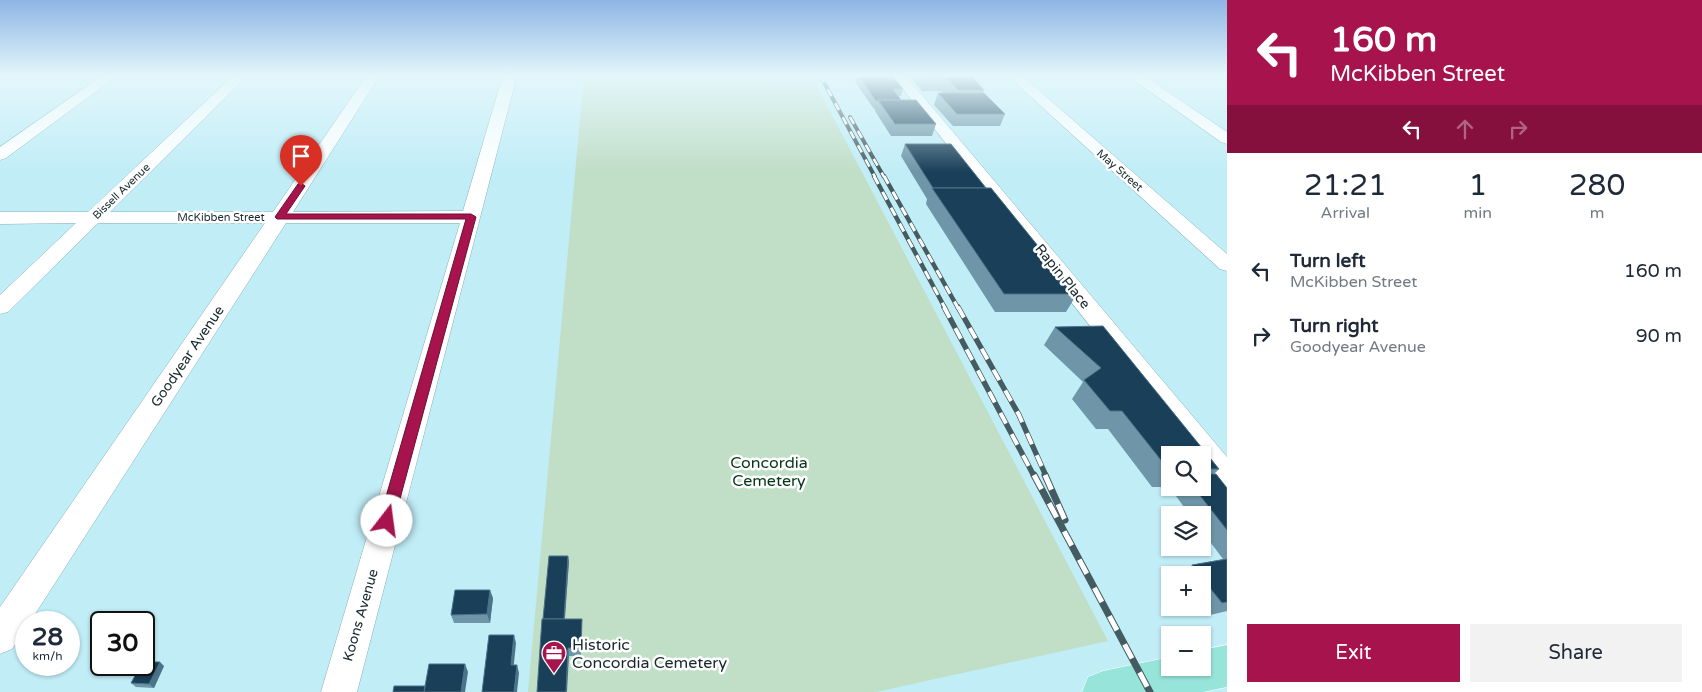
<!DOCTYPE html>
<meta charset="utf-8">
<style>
:root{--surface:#fff;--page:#f2f2f3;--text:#1f2937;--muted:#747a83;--accent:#a7144d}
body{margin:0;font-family:"Varela Round",sans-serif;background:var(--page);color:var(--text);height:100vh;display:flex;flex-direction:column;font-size:19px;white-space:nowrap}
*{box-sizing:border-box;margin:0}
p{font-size:16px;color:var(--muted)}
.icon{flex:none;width:28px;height:28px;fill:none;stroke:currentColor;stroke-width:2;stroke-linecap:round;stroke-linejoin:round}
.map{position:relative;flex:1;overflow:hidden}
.details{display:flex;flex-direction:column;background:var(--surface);width:475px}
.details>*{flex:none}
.guide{background:#a7144d;color:#fff;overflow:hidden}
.tools{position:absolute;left:1161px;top:446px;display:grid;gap:10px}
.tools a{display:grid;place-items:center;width:50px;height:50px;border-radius:0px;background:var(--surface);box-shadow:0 1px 4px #0004;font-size:25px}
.speed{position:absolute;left:15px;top:611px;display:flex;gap:10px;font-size:25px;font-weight:700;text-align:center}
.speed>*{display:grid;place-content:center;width:65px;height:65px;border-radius:50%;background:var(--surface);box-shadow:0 1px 4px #0004;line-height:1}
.speed small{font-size:12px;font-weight:400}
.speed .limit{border:2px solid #111;border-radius:8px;background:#fff;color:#111}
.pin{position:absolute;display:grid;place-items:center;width:42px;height:42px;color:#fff;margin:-51px -21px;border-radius:50% 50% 50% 0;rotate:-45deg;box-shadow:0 0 5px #0007}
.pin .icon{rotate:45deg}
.me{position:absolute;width:55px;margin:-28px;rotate:15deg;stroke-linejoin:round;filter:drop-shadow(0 0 4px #0008)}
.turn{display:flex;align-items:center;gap:18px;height:105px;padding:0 20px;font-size:22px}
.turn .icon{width:65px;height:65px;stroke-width:2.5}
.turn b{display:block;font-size:35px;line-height:42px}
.lanes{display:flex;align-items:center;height:48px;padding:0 20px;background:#0003;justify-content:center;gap:25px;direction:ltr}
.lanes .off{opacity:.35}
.eta{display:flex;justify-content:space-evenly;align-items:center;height:85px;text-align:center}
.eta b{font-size:30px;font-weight:600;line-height:35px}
.cta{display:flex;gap:10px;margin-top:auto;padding:10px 20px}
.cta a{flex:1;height:58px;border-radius:0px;background:var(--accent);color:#fff;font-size:20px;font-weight:600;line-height:58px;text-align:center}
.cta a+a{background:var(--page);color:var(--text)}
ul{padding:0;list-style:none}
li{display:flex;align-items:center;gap:15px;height:65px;padding:0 20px}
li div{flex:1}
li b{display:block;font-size:19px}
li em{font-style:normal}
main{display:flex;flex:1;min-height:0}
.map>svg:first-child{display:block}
</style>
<main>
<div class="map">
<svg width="1227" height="692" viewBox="0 0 1227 692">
<rect width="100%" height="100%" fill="#c1edf7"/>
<polygon fill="#c1dec7" points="584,75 811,75 1108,641 876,692 528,692"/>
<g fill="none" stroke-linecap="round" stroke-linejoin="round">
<defs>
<g id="minor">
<polygon points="103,75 118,75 6,158 0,160 0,147"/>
<polygon points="234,75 248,75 110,212 273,212 367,75 380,75 293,212 463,211 503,75 517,75 357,692 321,692 460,223 286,223 30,622 26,622 26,628 12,649 0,654 0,607 265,223 98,223 8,312 0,314 0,295 76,223 0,224 0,212 88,212"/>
<polygon points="892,75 905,75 1227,457 1227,490 1217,486 1202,468 1202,455 1192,455"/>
<polygon points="1007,75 1021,75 1227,254 1227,271 1220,269"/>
<polygon points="1127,75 1143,75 1227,132 1227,144 1221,142"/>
</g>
<polygon id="major" points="1227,645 1227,687 1203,692 1082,692 1088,677 1103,671 1170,657 1170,668 1202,668 1202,650"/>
</defs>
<use href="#minor" stroke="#86b0b9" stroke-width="1"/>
<use href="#major" stroke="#fff" stroke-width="1"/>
<use href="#minor" fill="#fff" fill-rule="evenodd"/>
<use href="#major" fill="#97e5da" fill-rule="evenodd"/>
<defs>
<g id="rail-far3">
<polyline points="820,75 875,177"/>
<polyline points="850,117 884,177"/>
</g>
<g id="rail-far2">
<polyline points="874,176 945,308"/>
<polyline points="884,176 958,308"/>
</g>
<g id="rail-far1">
<polyline points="944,307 1034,476"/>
<polyline points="958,307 1019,415 1046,476"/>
</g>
<g id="rail">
<polyline points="1034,475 1150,692"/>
<polyline points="1045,475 1065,520"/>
</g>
</defs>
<use href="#rail-far3" stroke="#445c61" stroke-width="4"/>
<use href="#rail-far2" stroke="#445c61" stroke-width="4.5"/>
<use href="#rail-far1" stroke="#445c61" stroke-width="5.5"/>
<use href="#rail" stroke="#445c61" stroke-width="7"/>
<use href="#rail-far3" stroke="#fff" stroke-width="2.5" stroke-dasharray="8" stroke-linecap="butt"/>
<use href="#rail-far2" stroke="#fff" stroke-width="3" stroke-dasharray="9" stroke-linecap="butt"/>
<use href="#rail-far1" stroke="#fff" stroke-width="4" stroke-dasharray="12" stroke-linecap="butt"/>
<use href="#rail" stroke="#fff" stroke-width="5" stroke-dasharray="16" stroke-linecap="butt"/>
</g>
<g fill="#6e96a8">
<polygon points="857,75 892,75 903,89 901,96 898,96 901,100 936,124 932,136 891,136 875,111 875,109 874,109 855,82"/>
<polygon points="909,75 970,75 984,90 983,93 1005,114 1000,126 953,126 934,105 938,93 943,93 941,91 922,91"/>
<polygon points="905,144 986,188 1077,294 1066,312 995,312 926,204 927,199 901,156"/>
<polygon points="1055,327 1219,469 1214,474 1227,488 1227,611 1206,616 1200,608 1202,608 1202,575 1180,575 1192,565 1223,559 1202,531 1202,515 1190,515 1170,488 1202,488 1202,455 1170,455 1170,487 1152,487 1108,429 1096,429 1072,399 1083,382 1044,345"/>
<polygon points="569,561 565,619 582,628 581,656 569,656 543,619"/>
<polygon points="493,598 490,623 454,623 451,615"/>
<polygon points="164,666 154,688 136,687 131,683"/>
</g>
<g fill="#4c7388">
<polygon points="568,556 569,561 564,628 564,624"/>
<polygon points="490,590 493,598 490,623 487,614"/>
<polygon points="514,635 516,643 513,673 511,665"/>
<polygon points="568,648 569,656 567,692 566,692"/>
<polygon points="160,662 164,666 154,688 149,684"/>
<polygon points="465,664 468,672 465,692 461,692"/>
<polygon points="517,665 519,673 517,692 514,692"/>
</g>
<g fill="#1a3f59" stroke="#4c7388">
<polygon points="858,75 892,75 903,89 893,89 901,100 878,100 877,101 876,101"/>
<polygon points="925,75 970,75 984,90 958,90 946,77 927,77"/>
<polygon points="938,93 984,93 1005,114 957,114"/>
<polygon points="878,100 916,100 936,124 895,124"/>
<polygon points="905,144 951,144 986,188 933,188"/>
<polygon points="932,188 991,188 1077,294 1004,294"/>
<polygon points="1103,326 1219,469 1202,469 1202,455 1170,455 1170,469 1168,469 1122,411 1110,411 1084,380 1101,368 1055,327"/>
<polygon points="1202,474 1216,474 1227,488 1227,530 1194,488 1202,488"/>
<polygon points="549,556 568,556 564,619 543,619"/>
<polygon points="1227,559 1227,602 1222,603 1202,578 1202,575 1200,575 1192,565"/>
<polygon points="455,590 490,590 487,614 451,615"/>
<polygon points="542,619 582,619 581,648 568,648 566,692 537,692"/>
<polygon points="489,635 514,635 511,665 517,665 514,692 482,692"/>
<polygon points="144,662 160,662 149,684 131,683 141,665 144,665"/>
<polygon points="429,664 465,664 461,692 424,692"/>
<polygon points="394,686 425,686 424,692 393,692"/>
</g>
<linearGradient id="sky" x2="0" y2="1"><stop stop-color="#8fb5e5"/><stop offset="0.44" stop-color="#e3f7fb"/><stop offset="1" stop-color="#e3f7fb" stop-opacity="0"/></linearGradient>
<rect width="1227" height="172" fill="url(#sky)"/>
<polygon fill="#a7144d" stroke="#6d0d32" points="301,183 305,186 286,214 471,214 476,217 394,521 392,525 387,527 381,525 379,521 466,219 277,219 275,217 298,184"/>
<defs>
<symbol id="office-pin" viewBox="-11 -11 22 30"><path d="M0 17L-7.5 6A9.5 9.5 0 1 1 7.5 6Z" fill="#a7144d" stroke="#fff"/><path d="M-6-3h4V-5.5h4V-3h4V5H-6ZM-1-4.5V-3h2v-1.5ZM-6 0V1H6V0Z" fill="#fff"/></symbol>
</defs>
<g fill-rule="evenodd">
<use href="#office-pin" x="540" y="639" width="28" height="38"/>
</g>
<g text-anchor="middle" stroke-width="5" stroke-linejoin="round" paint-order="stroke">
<g font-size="11" fill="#17282c" stroke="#fff">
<text transform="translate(1120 170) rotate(41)" y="4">May Street</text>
<text transform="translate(121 191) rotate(-44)" y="4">Bissell Avenue</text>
<text x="221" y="221">McKibben Street</text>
</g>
<g font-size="14" fill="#17282c" stroke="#fff">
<text transform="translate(1063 276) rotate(51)" y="5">Rapin Place</text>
<text transform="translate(187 356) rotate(-56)" y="5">Goodyear Avenue</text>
<text transform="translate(360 615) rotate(-74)" y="5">Koons Avenue</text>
</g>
<g font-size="16" fill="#043517" stroke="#fff">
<text x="769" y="468">Concordia<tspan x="769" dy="18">Cemetery</tspan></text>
</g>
<g font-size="16" fill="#17282c" stroke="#fff" text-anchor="start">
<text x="572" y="650">Historic<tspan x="572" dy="18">Concordia Cemetery</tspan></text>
</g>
</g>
</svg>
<div class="tools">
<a><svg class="icon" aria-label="search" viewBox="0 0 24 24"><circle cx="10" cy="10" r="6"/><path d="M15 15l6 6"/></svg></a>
<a><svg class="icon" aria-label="layers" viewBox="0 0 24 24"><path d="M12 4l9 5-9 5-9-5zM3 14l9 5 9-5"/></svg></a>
<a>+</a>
<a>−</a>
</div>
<div class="speed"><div>28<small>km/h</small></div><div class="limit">30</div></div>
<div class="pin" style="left:301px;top:186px;background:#d93025"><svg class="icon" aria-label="arrive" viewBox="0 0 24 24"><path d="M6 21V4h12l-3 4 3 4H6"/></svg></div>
<svg class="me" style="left:387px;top:521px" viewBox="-20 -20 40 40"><circle r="19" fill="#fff"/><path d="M0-13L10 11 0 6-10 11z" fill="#a7144d"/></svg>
</div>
<section class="details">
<div class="guide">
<div class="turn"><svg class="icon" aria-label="left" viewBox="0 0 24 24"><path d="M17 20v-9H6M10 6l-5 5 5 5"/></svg><div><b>160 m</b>McKibben Street</div></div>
<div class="lanes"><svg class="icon" aria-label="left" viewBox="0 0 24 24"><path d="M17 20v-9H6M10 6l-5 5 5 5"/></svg><svg class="icon off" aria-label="ahead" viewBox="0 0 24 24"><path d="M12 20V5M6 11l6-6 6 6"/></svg><svg class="icon off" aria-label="right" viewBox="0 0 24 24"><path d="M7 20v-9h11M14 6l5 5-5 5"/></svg></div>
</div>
<div class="eta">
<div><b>21:21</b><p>Arrival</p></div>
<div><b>1</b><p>min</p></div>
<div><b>280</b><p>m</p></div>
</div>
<ul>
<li><svg class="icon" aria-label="left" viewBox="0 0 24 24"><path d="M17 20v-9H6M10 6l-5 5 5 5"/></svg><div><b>Turn left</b><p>McKibben Street</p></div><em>160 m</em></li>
<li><svg class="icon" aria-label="right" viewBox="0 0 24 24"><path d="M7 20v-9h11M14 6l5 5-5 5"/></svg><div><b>Turn right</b><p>Goodyear Avenue</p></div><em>90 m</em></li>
</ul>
<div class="cta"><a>Exit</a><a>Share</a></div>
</section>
</main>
